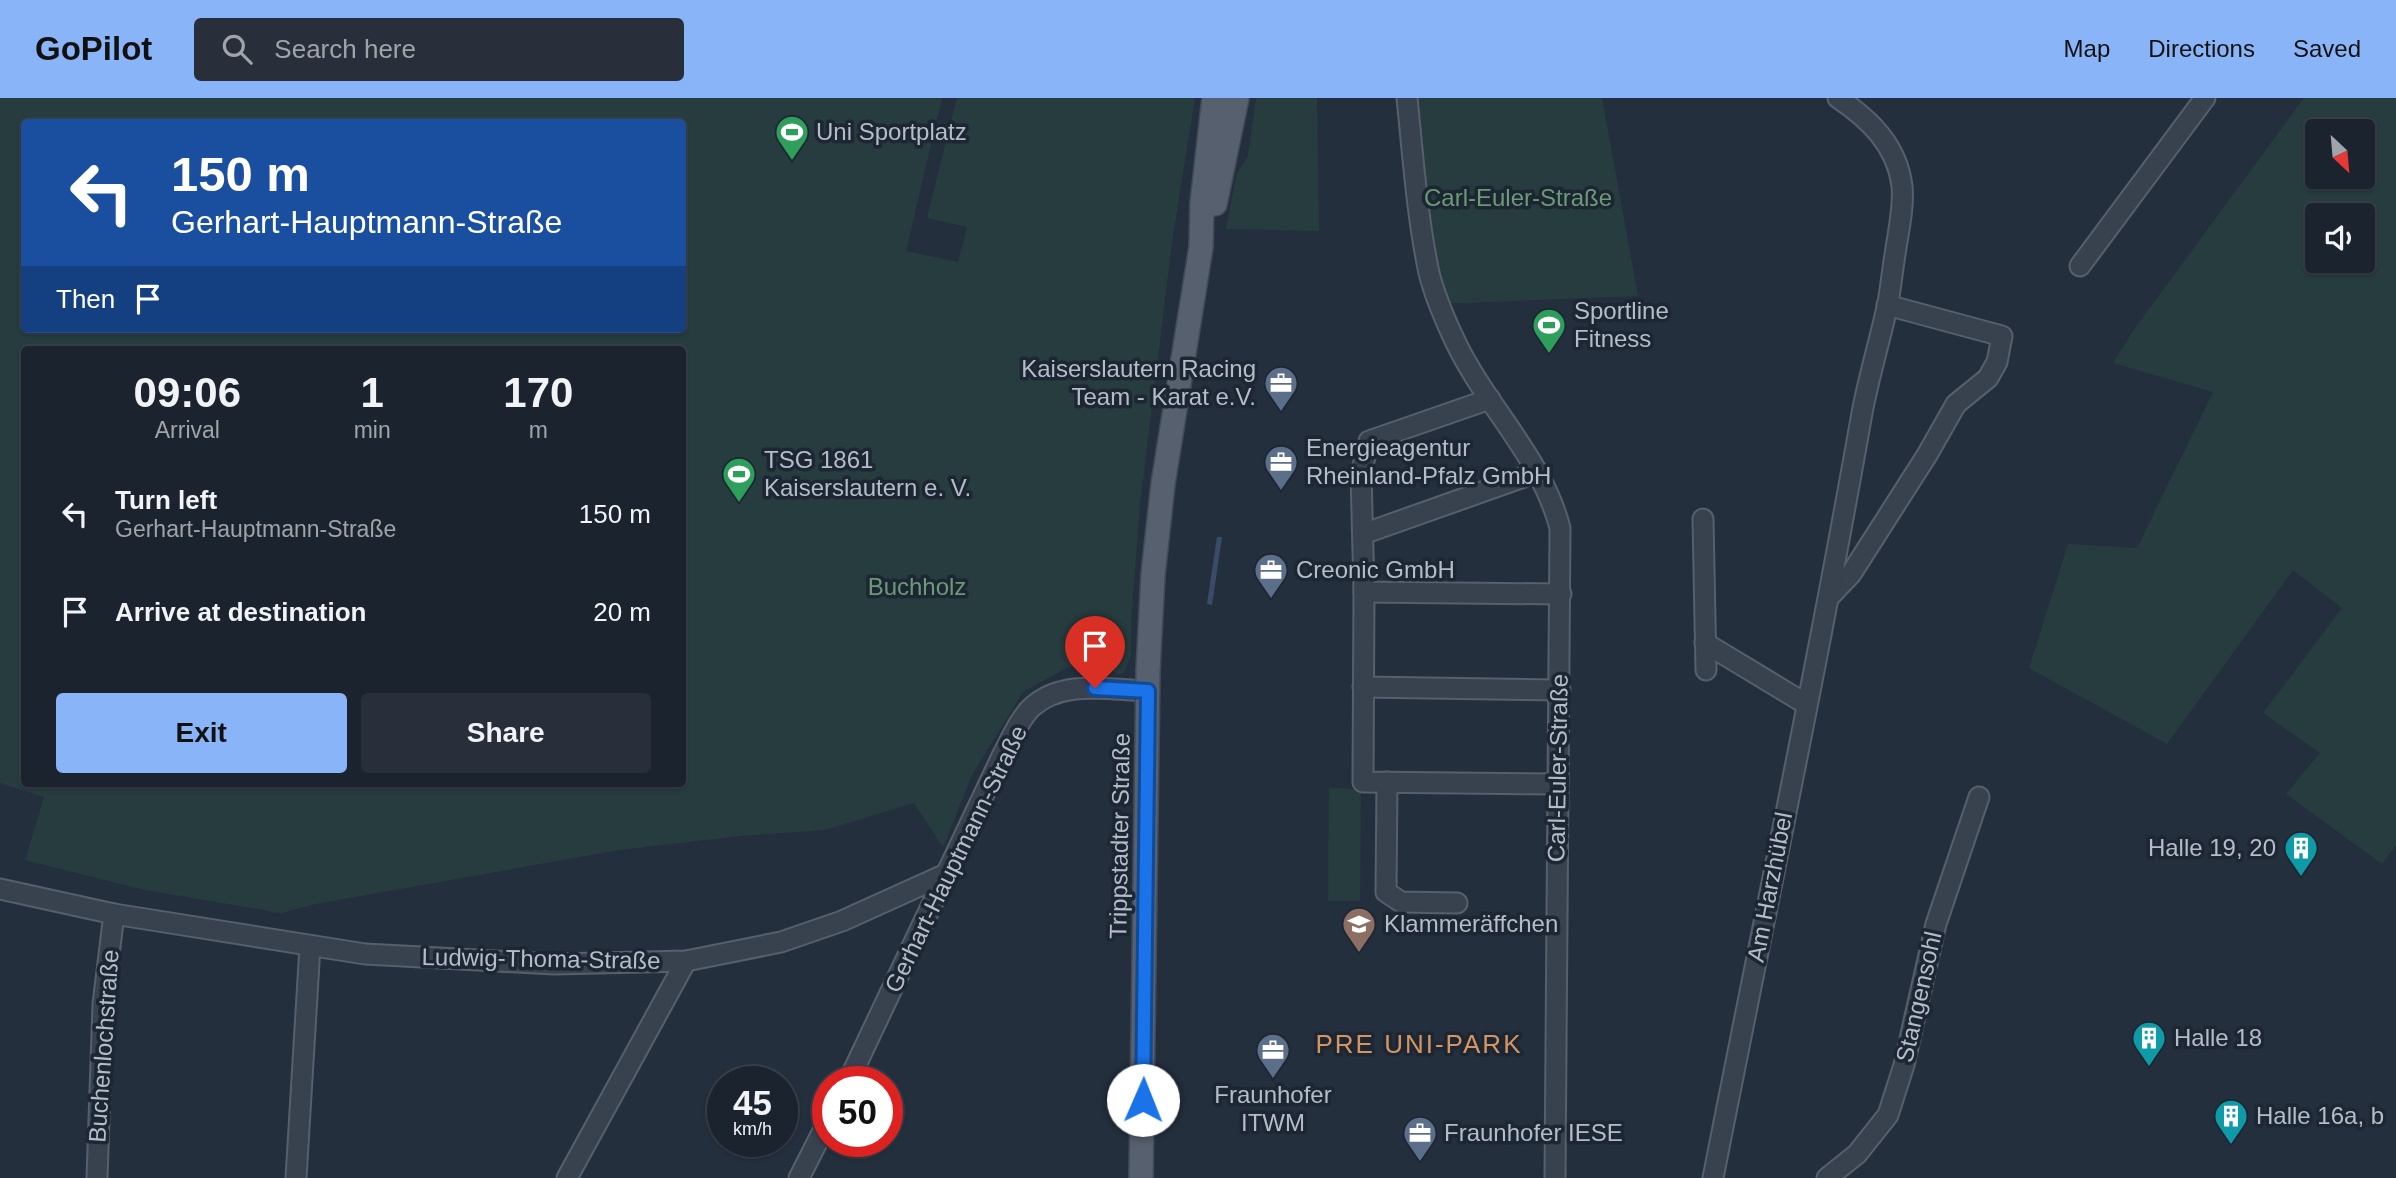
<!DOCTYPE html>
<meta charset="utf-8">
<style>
:root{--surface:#1b232e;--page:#282f3a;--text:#f1f3f6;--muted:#a0a4aa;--line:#39404a;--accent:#8ab4f8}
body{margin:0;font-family:Arial,sans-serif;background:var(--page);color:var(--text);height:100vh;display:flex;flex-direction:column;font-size:26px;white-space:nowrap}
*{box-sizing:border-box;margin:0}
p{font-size:23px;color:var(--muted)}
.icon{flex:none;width:38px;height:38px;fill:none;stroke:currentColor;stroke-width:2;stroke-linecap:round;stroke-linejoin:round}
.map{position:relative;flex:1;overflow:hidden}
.sheet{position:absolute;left:21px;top:248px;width:665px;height:441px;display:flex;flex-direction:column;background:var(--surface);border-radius:7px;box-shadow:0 2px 5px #0004,0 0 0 2px var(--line)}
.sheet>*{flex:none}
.guide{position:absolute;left:21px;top:21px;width:665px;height:214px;border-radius:7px;box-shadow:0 2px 5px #0004,0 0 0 2px var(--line);background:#1a4fa0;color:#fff;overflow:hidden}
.needle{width:46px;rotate:154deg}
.fabs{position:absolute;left:2305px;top:21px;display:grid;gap:14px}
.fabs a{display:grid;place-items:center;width:70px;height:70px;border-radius:7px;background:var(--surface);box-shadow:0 2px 5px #0004,0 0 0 2px var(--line);font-size:35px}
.speed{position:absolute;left:707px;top:968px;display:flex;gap:14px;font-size:35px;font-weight:700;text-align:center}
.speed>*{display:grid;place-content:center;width:91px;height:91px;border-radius:50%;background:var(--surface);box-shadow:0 2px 5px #0004,0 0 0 2px var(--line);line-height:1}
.speed small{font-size:18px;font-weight:400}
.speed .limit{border:10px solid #d22;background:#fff;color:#111}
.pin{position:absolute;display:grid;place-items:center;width:60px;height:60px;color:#fff;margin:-72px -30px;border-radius:50% 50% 50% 0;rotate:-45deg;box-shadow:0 0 7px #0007}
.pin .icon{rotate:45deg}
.me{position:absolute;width:77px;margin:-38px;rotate:1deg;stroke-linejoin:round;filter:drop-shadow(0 0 5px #0008)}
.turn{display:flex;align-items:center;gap:24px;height:147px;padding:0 35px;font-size:32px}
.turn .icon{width:91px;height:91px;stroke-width:2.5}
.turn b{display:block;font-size:49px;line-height:60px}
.then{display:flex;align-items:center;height:66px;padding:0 35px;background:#0003;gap:14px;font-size:26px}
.eta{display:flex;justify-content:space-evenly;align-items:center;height:119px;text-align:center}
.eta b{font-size:42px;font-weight:800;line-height:49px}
.cta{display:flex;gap:14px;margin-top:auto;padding:14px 35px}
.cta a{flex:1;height:80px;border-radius:7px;background:var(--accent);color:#111;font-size:28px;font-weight:800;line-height:80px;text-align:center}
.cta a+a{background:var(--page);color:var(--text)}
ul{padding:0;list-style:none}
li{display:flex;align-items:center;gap:21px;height:98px;padding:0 35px}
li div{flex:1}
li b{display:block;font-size:26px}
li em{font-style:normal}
header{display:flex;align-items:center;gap:42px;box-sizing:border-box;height:98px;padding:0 35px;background:var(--accent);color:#111}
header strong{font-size:33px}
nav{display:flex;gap:38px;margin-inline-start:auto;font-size:24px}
.search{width:490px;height:63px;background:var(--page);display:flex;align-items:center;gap:18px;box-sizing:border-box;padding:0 24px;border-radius:7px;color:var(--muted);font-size:26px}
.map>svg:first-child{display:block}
</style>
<header>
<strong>GoPilot</strong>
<div class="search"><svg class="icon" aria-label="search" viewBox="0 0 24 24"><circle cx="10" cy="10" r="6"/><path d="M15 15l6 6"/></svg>Search here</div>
<nav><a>Map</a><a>Directions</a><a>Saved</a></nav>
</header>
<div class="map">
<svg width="2396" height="1080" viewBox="0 0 2396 1080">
<rect width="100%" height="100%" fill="#242f3e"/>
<g fill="#263c3f" fill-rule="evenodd">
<path d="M0 0H942L906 153 958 164 967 129 927 120 957 0H1195L1172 144 1157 269 1140 407 1131 525V558L1124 574 1118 577 1106 568 1068 569 1023 594 972 677 943 749 914 705 825 732 741 738 619 752 316 806 281 815 145 792 25 762 44 699 0 685ZM24 24H682V231H24ZM682 252V686H24V252Z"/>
<polygon points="1256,0 1317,0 1319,133 1226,131 1236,78 1248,58"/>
<polygon points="1407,0 1602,0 1638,198 1439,206"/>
<path d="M2304 0H2396V747L2382 766 2286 696 2320 655 2263 615 2342 510 2293 472 2167 646 2029 570 2068 446 2137 450 2213 294 2113 265 2135 230ZM2317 33H2362V79H2317ZM2317 117H2362V163H2317Z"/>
<polygon points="1329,690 1361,691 1360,803 1328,803"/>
</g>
<polygon fill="#394c67" points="1217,439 1222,439 1212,507 1207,506"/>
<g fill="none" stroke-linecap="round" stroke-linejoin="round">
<defs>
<g id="minor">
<path d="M1407 0C1413 58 1417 118 1429 175 1435 199 1445 222 1456 245 1487 309 1542 360 1560 430L1555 1080"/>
<polyline points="2080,168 2205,0"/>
<polyline points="1490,301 1369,343 1361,375 1364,494 1363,684 1557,686"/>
<polyline points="1703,421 1706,572"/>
<polyline points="1363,436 1538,374"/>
<polyline points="1364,494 1561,496"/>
<polyline points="1830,498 1851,476 1927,357 1956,306 1988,280 1997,264 2002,238 1887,207"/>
<polyline points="1705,545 1806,606"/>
<polyline points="1363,589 1560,592"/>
<polyline points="1387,684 1386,794 1401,804 1457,805"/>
<polyline points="0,791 114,816 365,856 554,866 686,863 781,844 842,823 946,776"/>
<path d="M848 984 1003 656C1011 641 1020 620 1032 609 1063 581 1109 592 1148 593"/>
<polyline points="97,1080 103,906 114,816"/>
<polyline points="296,1080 310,848"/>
<polyline points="567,1080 686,863"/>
<polyline points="799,1080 828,1023"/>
<path d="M1713 1080C1763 825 1817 571 1862 315 1869 278 1880 242 1888 205 1891 187 1893 168 1896 150 1899 130 1904 108 1902 88 1897 47 1869 21 1838 0"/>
<polyline points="1827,1080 1857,1056 1888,1017 1904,967 1936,826 1979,699"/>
</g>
<g id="major">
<polyline points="1215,106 1237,0"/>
<polyline points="1141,1080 1148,572 1153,477 1163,386 1201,149 1202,105 1214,0"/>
</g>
</defs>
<use href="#minor" stroke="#565f6c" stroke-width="23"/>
<use href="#major" stroke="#414a57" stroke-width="26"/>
<use href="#minor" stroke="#38414e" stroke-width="19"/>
<use href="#major" stroke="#56606e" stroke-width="23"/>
</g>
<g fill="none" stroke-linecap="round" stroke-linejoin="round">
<defs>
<polyline id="route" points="1095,590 1148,593 1143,1002"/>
</defs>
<use href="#route" stroke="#114b97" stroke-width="18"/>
<use href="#route" stroke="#1a73e8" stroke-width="12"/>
</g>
<defs>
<symbol id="stadium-pin" viewBox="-11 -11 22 30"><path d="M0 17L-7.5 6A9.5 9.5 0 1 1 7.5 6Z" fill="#2e9e5b" stroke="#1d2633"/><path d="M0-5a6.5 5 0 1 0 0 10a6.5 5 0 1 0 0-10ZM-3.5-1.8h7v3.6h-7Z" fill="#fff"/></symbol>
<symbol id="office-pin" viewBox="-11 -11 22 30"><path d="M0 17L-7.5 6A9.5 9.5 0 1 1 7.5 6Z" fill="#5c6f8a" stroke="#1d2633"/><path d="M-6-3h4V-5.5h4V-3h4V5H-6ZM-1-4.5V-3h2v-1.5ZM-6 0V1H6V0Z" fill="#fff"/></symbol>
<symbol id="building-pin" viewBox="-11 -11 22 30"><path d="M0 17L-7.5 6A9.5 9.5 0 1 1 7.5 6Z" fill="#0f9aa8" stroke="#1d2633"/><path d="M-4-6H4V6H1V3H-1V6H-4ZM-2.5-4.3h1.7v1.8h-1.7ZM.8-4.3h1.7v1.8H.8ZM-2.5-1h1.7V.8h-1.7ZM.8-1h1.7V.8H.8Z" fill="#fff"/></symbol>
<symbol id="school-pin" viewBox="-11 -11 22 30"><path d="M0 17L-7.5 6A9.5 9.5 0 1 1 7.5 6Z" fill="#8d6e63" stroke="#1d2633"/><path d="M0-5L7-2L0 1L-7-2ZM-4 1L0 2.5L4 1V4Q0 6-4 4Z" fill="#fff"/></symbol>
</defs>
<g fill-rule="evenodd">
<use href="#stadium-pin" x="773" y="15" width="38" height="52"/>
<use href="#stadium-pin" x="1530" y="208" width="38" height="52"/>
<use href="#office-pin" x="1262" y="266" width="38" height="52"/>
<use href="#office-pin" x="1262" y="345" width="38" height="52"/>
<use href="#stadium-pin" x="720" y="357" width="38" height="52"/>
<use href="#office-pin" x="1252" y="453" width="38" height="52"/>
<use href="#building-pin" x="2282" y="731" width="38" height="52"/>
<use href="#school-pin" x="1340" y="807" width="38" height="52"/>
<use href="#building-pin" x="2130" y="921" width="38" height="52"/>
<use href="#office-pin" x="1254" y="933" width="38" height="52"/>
<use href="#building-pin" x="2212" y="999" width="38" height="52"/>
<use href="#office-pin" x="1401" y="1016" width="38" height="52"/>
</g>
<g text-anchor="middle" stroke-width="7" stroke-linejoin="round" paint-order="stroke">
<g font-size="24" fill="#b4bcc9" stroke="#1d2633" text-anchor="start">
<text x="816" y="42">Uni Sportplatz</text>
<text x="1574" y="221">Sportline<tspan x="1574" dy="28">Fitness</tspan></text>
<text x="1256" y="279" text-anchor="end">Kaiserslautern Racing<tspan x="1256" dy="28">Team - Karat e.V.</tspan></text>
<text x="1306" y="358">Energieagentur<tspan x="1306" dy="28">Rheinland-Pfalz GmbH</tspan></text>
<text x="764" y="370">TSG 1861<tspan x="764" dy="28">Kaiserslautern e. V.</tspan></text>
<text x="1296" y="480">Creonic GmbH</text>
<text x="2276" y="758" text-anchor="end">Halle 19, 20</text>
<text x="1384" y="834">Klammeräffchen</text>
<text x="2174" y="948">Halle 18</text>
<text x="1273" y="1005" text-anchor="middle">Fraunhofer<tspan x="1273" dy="28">ITWM</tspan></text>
<text x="2256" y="1026">Halle 16a, b</text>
<text x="1444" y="1043">Fraunhofer IESE</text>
</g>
<g font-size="24" fill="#6b9a76" stroke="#1d2633">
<text x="1518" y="108">Carl-Euler-Straße</text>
<text x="917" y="497">Buchholz</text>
</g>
<g font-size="24" fill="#b4bcc9" stroke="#1d2633">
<text transform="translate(1558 670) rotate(-89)" y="8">Carl-Euler-Straße</text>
<text transform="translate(1120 738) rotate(-89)" y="8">Trippstadter Straße</text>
<text transform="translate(956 761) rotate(-64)" y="8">Gerhart-Hauptmann-Straße</text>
<text transform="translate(1770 789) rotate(-79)" y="8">Am Harzhübel</text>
<text transform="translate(541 861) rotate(1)" y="8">Ludwig-Thoma-Straße</text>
<text transform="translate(1919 899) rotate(-77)" y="8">Stangensohl</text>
<text transform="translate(104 948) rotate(-86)" y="8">Buchenlochstraße</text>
</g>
<g font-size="26" letter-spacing="2" fill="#d59563" stroke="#1d2633">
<text x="1419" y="955">PRE UNI-PARK</text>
</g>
</g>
</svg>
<div class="fabs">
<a><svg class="needle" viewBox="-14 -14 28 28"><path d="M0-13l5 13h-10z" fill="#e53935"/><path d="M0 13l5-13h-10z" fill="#a0a4aa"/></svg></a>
<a><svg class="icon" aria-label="sound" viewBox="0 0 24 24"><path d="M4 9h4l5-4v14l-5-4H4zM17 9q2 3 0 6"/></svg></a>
</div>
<div class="speed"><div>45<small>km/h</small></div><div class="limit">50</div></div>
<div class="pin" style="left:1095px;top:590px;background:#d93025"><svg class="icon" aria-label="arrive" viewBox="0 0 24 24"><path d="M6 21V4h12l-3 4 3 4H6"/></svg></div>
<svg class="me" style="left:1143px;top:1002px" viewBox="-20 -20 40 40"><circle r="19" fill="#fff"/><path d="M0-13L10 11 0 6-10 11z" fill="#1a73e8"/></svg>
<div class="guide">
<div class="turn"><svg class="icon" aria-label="left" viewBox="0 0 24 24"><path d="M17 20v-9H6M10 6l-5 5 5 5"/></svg><div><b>150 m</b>Gerhart-Hauptmann-Straße</div></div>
<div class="then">Then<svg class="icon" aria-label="arrive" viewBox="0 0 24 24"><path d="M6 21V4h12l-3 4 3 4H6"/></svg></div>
</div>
<section class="sheet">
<div class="eta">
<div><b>09:06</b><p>Arrival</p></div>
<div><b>1</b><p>min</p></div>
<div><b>170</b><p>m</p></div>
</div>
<ul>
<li><svg class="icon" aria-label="left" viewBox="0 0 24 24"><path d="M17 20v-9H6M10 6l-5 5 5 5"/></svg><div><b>Turn left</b><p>Gerhart-Hauptmann-Straße</p></div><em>150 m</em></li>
<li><svg class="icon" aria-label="arrive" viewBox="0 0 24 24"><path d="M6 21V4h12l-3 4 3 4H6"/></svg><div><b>Arrive at destination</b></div><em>20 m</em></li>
</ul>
<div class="cta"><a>Exit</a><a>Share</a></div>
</section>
</div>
